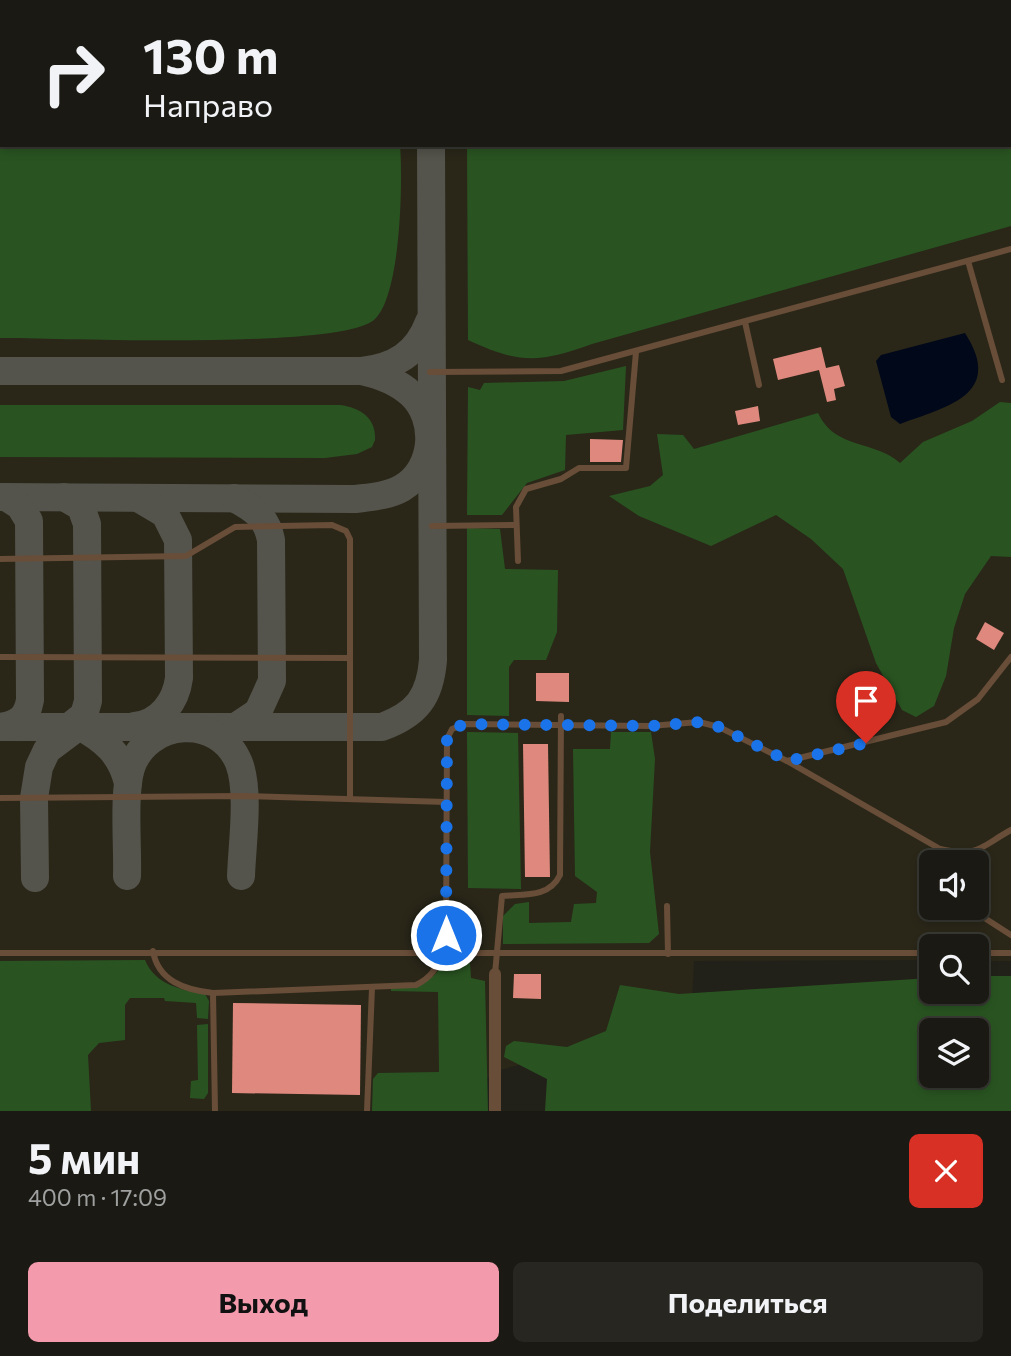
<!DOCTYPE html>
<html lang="ru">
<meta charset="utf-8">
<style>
:root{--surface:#1a1913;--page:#272621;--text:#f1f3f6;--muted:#9fa0a0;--line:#383833;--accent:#f39aac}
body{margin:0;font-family:Commissioner,sans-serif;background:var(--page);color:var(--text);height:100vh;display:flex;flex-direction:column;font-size:26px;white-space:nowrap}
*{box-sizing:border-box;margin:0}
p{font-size:23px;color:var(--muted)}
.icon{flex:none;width:38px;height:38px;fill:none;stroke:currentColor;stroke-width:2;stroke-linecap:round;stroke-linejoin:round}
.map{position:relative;height:1111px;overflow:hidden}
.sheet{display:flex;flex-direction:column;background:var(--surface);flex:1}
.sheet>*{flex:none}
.guide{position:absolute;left:0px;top:0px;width:1012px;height:147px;box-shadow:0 4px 10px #0003,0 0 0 2px var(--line);background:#1a1913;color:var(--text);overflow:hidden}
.fabs{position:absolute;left:919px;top:850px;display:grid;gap:14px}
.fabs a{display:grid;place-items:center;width:70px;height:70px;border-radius:10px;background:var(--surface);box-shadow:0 4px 10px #0003,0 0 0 2px var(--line);font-size:35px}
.pin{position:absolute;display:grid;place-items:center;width:60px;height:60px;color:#fff;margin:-72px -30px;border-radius:50% 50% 50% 0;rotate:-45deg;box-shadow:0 0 7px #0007}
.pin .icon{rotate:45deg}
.me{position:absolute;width:77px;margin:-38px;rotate:0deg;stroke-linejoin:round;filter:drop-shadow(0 0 5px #0008)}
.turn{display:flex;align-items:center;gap:24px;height:147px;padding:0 28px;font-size:32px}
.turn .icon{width:91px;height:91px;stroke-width:2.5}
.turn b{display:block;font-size:49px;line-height:60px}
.round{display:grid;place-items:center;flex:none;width:74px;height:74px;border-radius:10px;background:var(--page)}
.head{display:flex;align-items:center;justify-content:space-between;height:119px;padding:0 28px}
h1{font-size:42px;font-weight:700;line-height:52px}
.action{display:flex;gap:14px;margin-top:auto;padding:14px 28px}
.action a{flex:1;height:80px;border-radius:10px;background:var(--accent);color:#111;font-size:28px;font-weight:700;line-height:80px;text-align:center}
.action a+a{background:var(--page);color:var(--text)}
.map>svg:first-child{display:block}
</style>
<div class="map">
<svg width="1011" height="1111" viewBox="0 0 1011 1111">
<rect width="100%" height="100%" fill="#222119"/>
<path fill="#2a2719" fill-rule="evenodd" d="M0 0H1011V961H977L976 947H931V960L694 961 691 1019 497 1071 477 1086 476 1111H0ZM2 2H1010V145H2ZM931 863H976V908H931Z"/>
<g fill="#295421" fill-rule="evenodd">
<path d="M568 0H1011V226L592 344C540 363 519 364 468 340L467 145H1010V2Z"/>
<path d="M0 50 2 145H400C403 181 401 297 374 320 337 350 62 338 0 338Z"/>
<polygon points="626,366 623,430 566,435 565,470 527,483 502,515 467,515 468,387 480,390 484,383 564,381"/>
<path d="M1000 402 1011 403V557L991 556 965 594 954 628 946 676 934 706 916 717 902 710 876 663 843 569 811 539 776 515 711 546 639 516 609 496 650 486 663 475 657 434 683 435 694 449 818 413C835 450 875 440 900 463L923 442 972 421Z"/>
<path d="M0 405H340C361 408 376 418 375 440L372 447 357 454 325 458 0 457Z"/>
<polygon points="467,528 500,529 505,569 558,570 557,632 546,660 514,660 509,667 509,716 467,715"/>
<polygon points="467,732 518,733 521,889 468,888"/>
<polygon points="611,732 651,732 655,759 650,852 659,934 649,943 503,944 503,916 515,904 529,902 529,923 571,922 574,904 596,903 597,892 575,876 573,749 610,749"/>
<path d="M145 960C155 985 182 990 205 994L209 1001 208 1019 197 1018 196 1003 165 1001 164 998H130L125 1005V1040L99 1043 88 1055 91 1111H0V961Z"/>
<path d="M443 962H470L471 978 485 981 488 1111H372L373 1079 378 1073 439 1072 438 992 391 991V988C414 986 433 985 443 962Z"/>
<path d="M977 976H1011V1111H545L547 1079 504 1057 506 1046 514 1041 567 1047 606 1031 620 985 679 994 931 978V992H976ZM931 1031H976V1076H931Z"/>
<polygon points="208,1024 208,1093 204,1099 190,1098 191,1081 198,1080 197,1025"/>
</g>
<path fill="#000819" d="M965 333C1005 395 946 407 900 424L891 417 876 361 881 355Z"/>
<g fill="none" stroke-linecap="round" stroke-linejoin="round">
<g stroke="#54544c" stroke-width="28">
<polyline points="363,0 369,2"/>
<polyline points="0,371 362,371"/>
<path d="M0 497 355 499C371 497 388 496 402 488 435 469 438 419 411 394 397 381 380 375 362 371 395 367 417 354 429 322"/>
<polyline points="64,497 81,507 87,524 88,701 84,715 69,727"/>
<path d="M234 498C253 508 267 517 271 540L272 681 258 712 237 726"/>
<path d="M135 726C160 723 176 702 179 678L178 540 165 514 138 498"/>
<path d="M0 727H382C417 714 430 697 433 660L431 145"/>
<path d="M0 727C18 724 27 718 30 700L29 521 20 506 6 497"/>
<path d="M127 876C128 847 123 794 131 768 147 719 219 713 239 763 250 791 242 845 241 876"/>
<path d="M35 878 34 798 39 767 47 750 79 726C105 740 121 754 128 783"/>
</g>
</g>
<g fill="#df897e">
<polygon points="821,347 826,368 839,365 845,386 834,389 836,400 827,402 819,370 778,380 773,359"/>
<polygon points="758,406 760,421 738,425 735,411"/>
<polygon points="590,439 623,440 621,462 590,462"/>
<polygon points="985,622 1004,633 994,650 976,639"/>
<polygon points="536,673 569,673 569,702 536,701"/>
<polygon points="523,744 548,744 550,877 525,877"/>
<polygon points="514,974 541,974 541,999 513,998"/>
<polygon points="233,1003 361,1005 360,1095 232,1093"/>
</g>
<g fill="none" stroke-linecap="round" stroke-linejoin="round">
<g stroke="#684d38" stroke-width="6">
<polyline points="968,261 1002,380"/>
<polyline points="745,322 759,385"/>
<polyline points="430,372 561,371 1011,249"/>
<polyline points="432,526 516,525"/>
<polyline points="0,559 186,556 235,527 332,525 346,531 350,539 350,799"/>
<polyline points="518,561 516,507 526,489 561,479 579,468 626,468 636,352"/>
<polyline points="0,657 350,658"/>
<polyline points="787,761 946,722 978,699 1011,657"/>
<polyline points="0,798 243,796 446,802"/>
<path d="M940 849C978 858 980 847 1011 830"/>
<polyline points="667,906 668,954"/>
<polyline points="969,908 1011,935"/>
<polyline points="433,950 443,944 446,935 447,739 452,729 465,724 650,726 699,722 719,727 787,761 940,849 945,863"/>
<path d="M153 951C158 981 185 990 213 993L416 985C432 977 437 968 442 952"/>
<polyline points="0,953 931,953"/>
<polyline points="976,953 1011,953"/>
<path d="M495 974 502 896C524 894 549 898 560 875L561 716"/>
<polyline points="213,993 215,1111"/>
<polyline points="367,1111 372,988"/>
</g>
<polyline stroke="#684d38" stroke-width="12" points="495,1111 495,974"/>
</g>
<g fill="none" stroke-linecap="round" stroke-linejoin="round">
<polyline stroke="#1a73e8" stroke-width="12" stroke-dasharray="0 21.6" points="446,935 447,739 452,729 465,724 650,726 699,722 719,727 788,761 866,743"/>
</g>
</svg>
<div class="fabs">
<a><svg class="icon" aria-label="sound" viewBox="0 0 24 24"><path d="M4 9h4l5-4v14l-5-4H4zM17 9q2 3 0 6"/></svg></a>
<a><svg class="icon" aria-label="search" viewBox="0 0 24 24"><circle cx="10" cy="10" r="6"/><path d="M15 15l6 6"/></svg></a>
<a><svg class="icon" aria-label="layers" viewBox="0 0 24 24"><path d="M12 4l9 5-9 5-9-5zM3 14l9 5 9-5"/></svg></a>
</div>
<div class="pin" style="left:866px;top:743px;background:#d93025"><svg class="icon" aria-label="arrive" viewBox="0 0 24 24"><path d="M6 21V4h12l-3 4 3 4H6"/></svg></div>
<svg class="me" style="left:446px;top:935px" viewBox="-20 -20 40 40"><circle r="17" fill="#1a73e8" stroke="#fff" stroke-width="3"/><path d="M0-11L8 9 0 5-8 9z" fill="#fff"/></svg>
<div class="guide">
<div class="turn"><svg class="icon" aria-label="right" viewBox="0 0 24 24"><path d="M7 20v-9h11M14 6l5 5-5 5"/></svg><div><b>130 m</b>Направо</div></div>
</div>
</div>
<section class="sheet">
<div class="head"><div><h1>5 мин</h1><p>400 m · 17:09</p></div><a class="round" style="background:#d93025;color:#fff"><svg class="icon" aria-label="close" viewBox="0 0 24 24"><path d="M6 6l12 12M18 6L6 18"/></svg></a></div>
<div class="action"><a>Выход</a><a>Поделиться</a></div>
</section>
